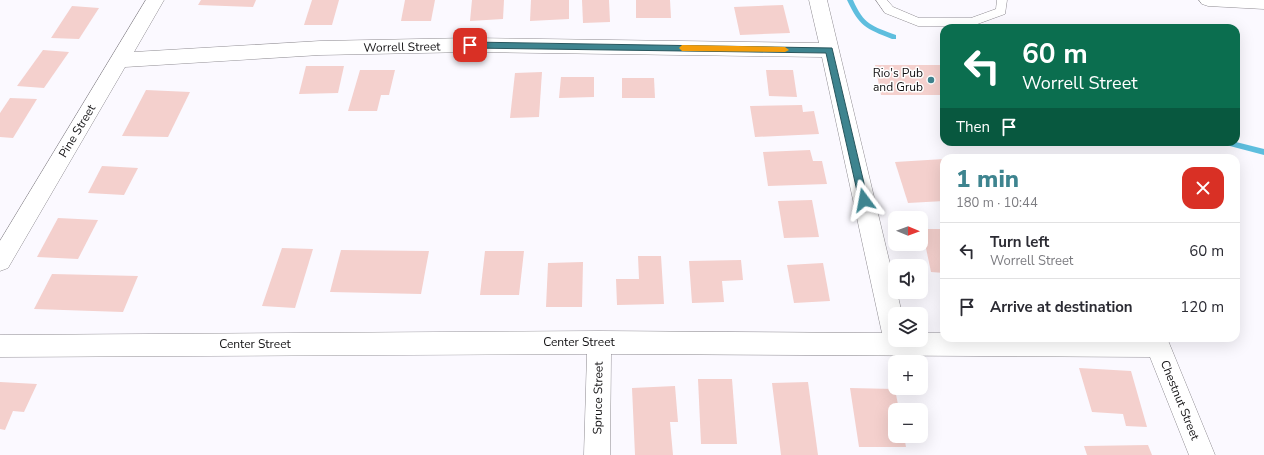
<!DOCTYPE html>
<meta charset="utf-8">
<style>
:root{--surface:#fff;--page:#f7f7f7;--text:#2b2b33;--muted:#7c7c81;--line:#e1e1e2;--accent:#3e848f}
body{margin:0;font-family:"Nunito Sans",sans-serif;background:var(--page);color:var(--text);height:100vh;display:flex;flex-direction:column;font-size:15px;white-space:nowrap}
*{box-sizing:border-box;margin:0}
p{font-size:13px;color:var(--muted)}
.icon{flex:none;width:22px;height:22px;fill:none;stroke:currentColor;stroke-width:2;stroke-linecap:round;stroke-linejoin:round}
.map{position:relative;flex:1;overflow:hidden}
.side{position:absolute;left:940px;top:154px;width:300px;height:188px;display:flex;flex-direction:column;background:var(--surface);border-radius:12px;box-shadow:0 4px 16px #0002}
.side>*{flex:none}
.banner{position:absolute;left:940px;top:24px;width:300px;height:122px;border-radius:12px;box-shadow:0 4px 16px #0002;background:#0b6e4f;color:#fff;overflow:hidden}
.needle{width:26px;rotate:91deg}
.buttons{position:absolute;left:888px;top:211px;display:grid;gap:8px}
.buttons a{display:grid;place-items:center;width:40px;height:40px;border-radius:8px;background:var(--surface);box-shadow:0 4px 16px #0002;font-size:20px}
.pin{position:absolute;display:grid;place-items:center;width:34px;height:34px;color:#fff;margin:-17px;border-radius:8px;box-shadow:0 2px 6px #0006}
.me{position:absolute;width:44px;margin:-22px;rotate:347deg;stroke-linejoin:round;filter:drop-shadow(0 0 3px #0008)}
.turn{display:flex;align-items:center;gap:14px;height:84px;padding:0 16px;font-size:18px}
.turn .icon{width:52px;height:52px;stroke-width:2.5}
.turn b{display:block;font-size:28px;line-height:34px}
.then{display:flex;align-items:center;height:38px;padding:0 16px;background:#0003;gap:8px;font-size:15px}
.round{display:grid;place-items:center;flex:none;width:42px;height:42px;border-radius:12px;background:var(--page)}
.summary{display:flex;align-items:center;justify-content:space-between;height:68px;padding:0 16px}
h1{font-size:24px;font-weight:800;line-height:30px;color:var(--accent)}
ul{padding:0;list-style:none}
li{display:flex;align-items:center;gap:12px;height:56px;padding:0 16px;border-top:1px solid var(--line)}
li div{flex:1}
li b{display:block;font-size:15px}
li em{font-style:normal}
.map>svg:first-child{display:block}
</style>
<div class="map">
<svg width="1264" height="455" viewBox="0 0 1264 455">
<rect width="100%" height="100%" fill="#fbf9ff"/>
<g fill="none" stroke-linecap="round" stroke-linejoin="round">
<g fill="#5ebede" fill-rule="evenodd">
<path d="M847 0H853C864 25 872 26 896 35V39H892C865 28 860 27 847 0Z"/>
<polygon points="1223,142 1236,142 1264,149 1264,155 1226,145"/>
</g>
</g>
<g fill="#f4d0cd">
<polygon points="201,0 256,0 253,7 198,5"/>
<polygon points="312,0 339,0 332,25 304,25"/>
<polygon points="405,0 435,0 431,21 401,21"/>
<polygon points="472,0 504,0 503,19 470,21"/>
<polygon points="531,0 569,0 569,19 530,21"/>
<polygon points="582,0 609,0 610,22 583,23"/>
<polygon points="636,0 670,0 671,18 636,18"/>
<polygon points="783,5 790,33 740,35 734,7"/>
<polygon points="72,6 99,8 79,39 51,38"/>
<polygon points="43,50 69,52 44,88 17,86"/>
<polygon points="875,65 944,65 944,95 881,95"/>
<polygon points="306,66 344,66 338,93 299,94"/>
<polygon points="360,70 395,70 389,95 381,95 377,111 348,111"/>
<polygon points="766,70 793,70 797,97 769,96"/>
<polygon points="542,72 539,117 510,118 515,73"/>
<polygon points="561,77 594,77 594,97 559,98"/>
<polygon points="622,78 654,78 655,98 622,98"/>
<polygon points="146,90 190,92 168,137 122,136"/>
<polygon points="10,98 37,99 13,138 0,137 0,113"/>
<polygon points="802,105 803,112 814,111 819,134 755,137 750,106"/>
<polygon points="810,150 813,161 822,161 827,184 768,186 763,152"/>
<polygon points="944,159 944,201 908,203 895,162"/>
<polygon points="102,166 138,168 124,195 88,193"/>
<polygon points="812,200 819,237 784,238 778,201"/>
<polygon points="58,218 98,220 78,259 37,257"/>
<polygon points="922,229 944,229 944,273 931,272"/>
<polygon points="282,248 313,249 295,308 262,306"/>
<polygon points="341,250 429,251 421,294 330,292"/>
<polygon points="485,251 524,251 519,295 480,295"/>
<polygon points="638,256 661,256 664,304 617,305 616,279 639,279"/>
<polygon points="741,260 743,280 722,281 724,302 692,303 689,261"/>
<polygon points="583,262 582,307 546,307 548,263"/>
<polygon points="823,263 830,301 794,303 787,265"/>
<polygon points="52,274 138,276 123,312 34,309"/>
<polygon points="1079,368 1131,371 1147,427 1126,426 1123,414 1092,412"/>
<polygon points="698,379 732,379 737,444 701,444"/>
<polygon points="0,382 37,384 24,412 13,411 5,430 0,429"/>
<polygon points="808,382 818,455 781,455 772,383"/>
<polygon points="675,386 678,422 670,422 673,455 635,455 632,388"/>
<polygon points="850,388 895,389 899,410 895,410 895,436 904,436 906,447 859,447"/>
<polygon points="1148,445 1152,455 1087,455 1084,446"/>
</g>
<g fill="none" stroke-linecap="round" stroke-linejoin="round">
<defs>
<polygon id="service" points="876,0 887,0 893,7 919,18 971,18 996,9 997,0 1007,0 1005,14 972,26 918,26 885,13"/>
<polygon id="minor" points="146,0 164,0 134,52 320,41 470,38 819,43 809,0 827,0 895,285 895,292 897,292 902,314 895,314 895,340 921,340 921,333 944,333 944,338 1167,338 1215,455 1189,455 1150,357 611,354 610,455 584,455 587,354 0,357 0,335 599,331 882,333 822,57 470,52 320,55 125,67 8,268 0,271 0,241"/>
<polygon id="tertiary" points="1199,0 1264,0 1264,9 1208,6 1202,4"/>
</defs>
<use href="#service" stroke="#8f8c92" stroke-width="1"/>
<use href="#minor" stroke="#8f8c92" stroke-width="1"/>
<use href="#tertiary" stroke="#8f8c92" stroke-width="1"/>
<use href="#service" fill="#fff" fill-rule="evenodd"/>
<use href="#minor" fill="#fff" fill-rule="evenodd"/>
<use href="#tertiary" fill="#fff" fill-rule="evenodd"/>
</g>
<polygon fill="#3e848f" stroke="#28565d" points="470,42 832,48 868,200 864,204 859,200 826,53 470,48 466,45"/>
<polygon fill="#f59e0b" points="682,45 785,47 789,50 785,52 682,51 679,48"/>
<circle fill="#3e848f" stroke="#fff" stroke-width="1.5" cx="931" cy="80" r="4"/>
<g text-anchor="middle" stroke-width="3" stroke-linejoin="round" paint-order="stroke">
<g font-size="12" fill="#121113" stroke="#fff">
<text transform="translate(402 47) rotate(-1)" y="4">Worrell Street</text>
<text transform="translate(77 131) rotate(-59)" y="4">Pine Street</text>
<text x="579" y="346">Center Street</text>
<text x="255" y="348">Center Street</text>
<text transform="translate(598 398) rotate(-89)" y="4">Spruce Street</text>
<text transform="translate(1180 400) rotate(68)" y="4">Chestnut Street</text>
</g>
<g font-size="12" fill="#121113" stroke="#fff" text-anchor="end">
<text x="923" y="77">Rio's Pub<tspan x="923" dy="14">and Grub</tspan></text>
</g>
</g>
</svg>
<div class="buttons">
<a><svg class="needle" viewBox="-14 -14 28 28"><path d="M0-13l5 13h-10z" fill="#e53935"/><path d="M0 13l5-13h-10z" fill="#7c7c81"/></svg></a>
<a><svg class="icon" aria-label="sound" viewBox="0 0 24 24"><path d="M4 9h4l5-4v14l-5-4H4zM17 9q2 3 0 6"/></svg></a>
<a><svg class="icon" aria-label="layers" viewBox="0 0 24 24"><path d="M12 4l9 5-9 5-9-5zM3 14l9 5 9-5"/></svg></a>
<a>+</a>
<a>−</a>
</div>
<div class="pin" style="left:470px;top:45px;background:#d93025"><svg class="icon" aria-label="arrive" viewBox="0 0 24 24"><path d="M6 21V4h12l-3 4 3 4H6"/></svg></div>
<svg class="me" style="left:864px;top:200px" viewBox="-20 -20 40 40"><path d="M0-17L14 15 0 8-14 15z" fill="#3e848f" stroke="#fff" stroke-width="4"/></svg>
<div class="banner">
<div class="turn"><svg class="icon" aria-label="left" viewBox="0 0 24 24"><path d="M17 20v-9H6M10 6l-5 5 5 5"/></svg><div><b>60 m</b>Worrell Street</div></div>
<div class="then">Then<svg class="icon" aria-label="arrive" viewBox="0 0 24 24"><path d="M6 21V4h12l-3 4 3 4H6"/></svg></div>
</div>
<section class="side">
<div class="summary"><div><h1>1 min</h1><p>180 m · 10:44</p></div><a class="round" style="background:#d93025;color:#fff"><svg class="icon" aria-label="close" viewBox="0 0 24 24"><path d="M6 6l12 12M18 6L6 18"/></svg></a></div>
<ul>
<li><svg class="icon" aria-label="left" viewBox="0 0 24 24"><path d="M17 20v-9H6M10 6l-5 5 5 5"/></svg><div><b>Turn left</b><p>Worrell Street</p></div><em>60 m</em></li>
<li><svg class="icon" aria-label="arrive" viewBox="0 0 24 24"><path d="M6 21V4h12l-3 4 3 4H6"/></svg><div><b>Arrive at destination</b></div><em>120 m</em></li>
</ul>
</section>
</div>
